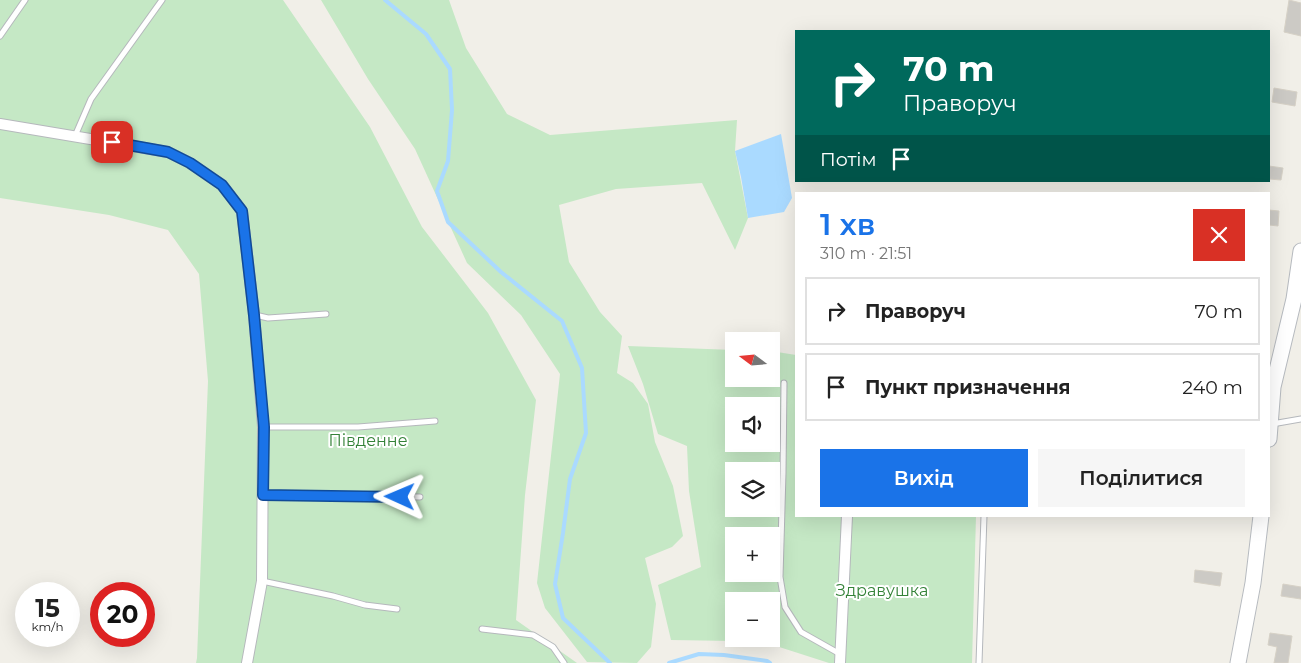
<!DOCTYPE html>
<html lang="uk">
<meta charset="utf-8">
<style>
:root{--surface:#fff;--page:#f6f6f6;--text:#222;--muted:#767676;--line:#e0e0e0;--accent:#1a73e8}
body{margin:0;font-family:Montserrat,sans-serif;background:var(--page);color:var(--text);height:100vh;display:flex;flex-direction:column;font-size:19px;white-space:nowrap}
*{box-sizing:border-box;margin:0}
p{font-size:16px;color:var(--muted)}
.icon{flex:none;width:28px;height:28px;fill:none;stroke:currentColor;stroke-width:2;stroke-linecap:round;stroke-linejoin:round}
.map{position:relative;flex:1;overflow:hidden}
.panel{position:absolute;left:795px;top:192px;width:475px;height:325px;display:flex;flex-direction:column;background:var(--surface);border-radius:0px;box-shadow:0 5px 20px #0002}
.panel>*{flex:none}
.banner{position:absolute;left:795px;top:30px;width:475px;height:152px;border-radius:0px;box-shadow:0 5px 20px #0002;background:#00695c;color:#fff;overflow:hidden}
.needle{width:32px;rotate:286deg}
.buttons{position:absolute;left:725px;top:332px;display:grid;gap:10px}
.buttons a{display:grid;place-items:center;width:55px;height:55px;border-radius:0px;background:var(--surface);box-shadow:0 5px 20px #0002;font-size:25px}
.speed{position:absolute;left:15px;top:582px;display:flex;gap:10px;font-size:25px;font-weight:700;text-align:center}
.speed>*{display:grid;place-content:center;width:65px;height:65px;border-radius:50%;background:var(--surface);box-shadow:0 5px 20px #0002;line-height:1}
.speed small{font-size:12px;font-weight:400}
.speed .limit{border:8px solid #d22;background:#fff;color:#111}
.pin{position:absolute;display:grid;place-items:center;width:42px;height:42px;color:#fff;margin:-21px;border-radius:10px;box-shadow:0 2px 8px #0006}
.me{position:absolute;width:55px;margin:-28px;rotate:271deg;stroke-linejoin:round;filter:drop-shadow(0 0 4px #0008)}
.turn{display:flex;align-items:center;gap:18px;height:105px;padding:0 25px;font-size:22px}
.turn .icon{width:65px;height:65px;stroke-width:2.5}
.turn b{display:block;font-size:35px;line-height:42px}
.then{display:flex;align-items:center;height:48px;padding:0 25px;background:#0003;gap:10px;font-size:19px}
.round{display:grid;place-items:center;flex:none;width:52px;height:52px;border-radius:0px;background:var(--page)}
.summary{display:flex;align-items:center;justify-content:space-between;height:85px;padding:0 25px}
h1{font-size:30px;font-weight:600;line-height:38px;color:var(--accent)}
.primary-button{display:flex;gap:10px;margin-top:auto;padding:10px 25px}
.primary-button a{flex:1;height:58px;border-radius:0px;background:var(--accent);color:#fff;font-size:20px;font-weight:600;line-height:58px;text-align:center}
.primary-button a+a{background:var(--page);color:var(--text)}
ul{padding:0;list-style:none}
li{display:flex;align-items:center;gap:15px;height:68px;margin:0 10px 8px;padding:0 15px;border:2px solid var(--line);border-radius:0px}
li div{flex:1}
li b{display:block;font-size:19px}
li em{font-style:normal}
.map>svg:first-child{display:block}
</style>
<div class="map">
<svg width="1301" height="663" viewBox="0 0 1301 663">
<rect width="100%" height="100%" fill="#f1efe8"/>
<g fill="#c5e8c5" fill-rule="evenodd">
<polygon points="0,0 283,0 370,127 422,227 488,313 536,400 525,495 516,620 577,663 196,663 197,658 208,381 199,274 168,230 109,215 0,198"/>
<polygon points="321,0 449,0 466,48 507,114 550,135 737,120 735,151 748,218 735,250 702,183 616,189 559,205 569,262 600,312 622,336 617,373 633,383 648,404 655,442 673,486 683,536 672,547 645,558 656,604 651,647 637,663 587,662 545,608 537,583 560,374 521,315 467,263 415,149 368,79"/>
<path d="M628 346 734 350V379H771V351L796 355V516H976L972 663H829L773 645 733 641 671 640 658 585 701 567 689 491 687 446 658 434 643 384ZM734 406H771V444H734ZM734 471H771V509H734ZM734 536H771V574H734ZM734 601H771V639H734Z"/>
</g>
<polygon fill="#aadaff" points="781,134 792,198 784,212 748,218 741,177 735,151"/>
<g fill="none" stroke-linecap="round" stroke-linejoin="round">
<g stroke="#aadaff" stroke-width="4">
<polyline points="385,0 426,34 450,69 452,110 448,161 437,191 448,222 501,272 562,321 582,368 586,433 570,479 563,533 555,584 563,618 610,663"/>
<polyline points="669,663 699,654 724,655 767,661 770,663"/>
</g>
</g>
<g fill="#cccac5" stroke="#d6d1c6">
<polygon points="1289,0 1301,3 1301,36 1284,32"/>
<polygon points="1274,88 1297,92 1295,106 1272,102"/>
<polygon points="1269,166 1283,168 1281,180 1269,179"/>
<polygon points="1269,210 1279,211 1278,226 1269,225"/>
<polygon points="1195,570 1222,573 1220,586 1194,582"/>
<polygon points="1283,584 1301,587 1301,599 1281,596"/>
<polygon points="1270,633 1292,636 1288,663 1274,663 1277,647 1268,645"/>
</g>
<g fill="none" stroke-linecap="round" stroke-linejoin="round">
<defs>
<g id="lane">
<polyline points="0,36 25,0"/>
<polyline points="75,136 91,99 162,0"/>
<polyline points="255,315 268,318 326,314"/>
<polyline points="784,383 783,473 780,577 785,607 801,632 840,654"/>
<polyline points="1272,424 1301,419"/>
<polyline points="263,427 358,427 435,421"/>
<polyline points="263,495 420,497"/>
<polyline points="262,581 333,596 365,605 397,609"/>
<polyline points="482,629 533,635 553,647 564,663"/>
<polyline points="979,663 984,516"/>
</g>
<g id="street">
<polyline points="0,124 168,152 190,163 222,185 242,211 254,315 263,427 262,581 247,663"/>
<polyline points="840,663 847,516"/>
</g>
<g id="secondary">
<polyline points="1269,439 1273,387 1294,299 1301,251"/>
<polyline points="1238,663 1253,583 1261,516"/>
</g>
</defs>
<use href="#lane" stroke="#b5b8bc" stroke-width="7"/>
<use href="#street" stroke="#b5b8bc" stroke-width="12"/>
<use href="#secondary" stroke="#b6babf" stroke-width="17"/>
<use href="#lane" stroke="#fff" stroke-width="5"/>
<use href="#street" stroke="#fff" stroke-width="10"/>
<use href="#secondary" stroke="#fff" stroke-width="15"/>
</g>
<g fill="none" stroke-linecap="round" stroke-linejoin="round">
<defs>
<polyline id="route" points="112,142 168,152 190,163 222,185 242,211 254,315 264,427 263,495 400,497"/>
</defs>
<use href="#route" stroke="#114b97" stroke-width="12"/>
<use href="#route" stroke="#1a73e8" stroke-width="9"/>
</g>
<g text-anchor="middle" stroke-width="4" stroke-linejoin="round" paint-order="stroke">
<g font-size="16" fill="#348238" stroke="#fff">
<text x="368" y="446">Південне</text>
<text x="882" y="596">Здравушка</text>
</g>
</g>
</svg>
<div class="buttons">
<a><svg class="needle" viewBox="-14 -14 28 28"><path d="M0-13l5 13h-10z" fill="#e53935"/><path d="M0 13l5-13h-10z" fill="#767676"/></svg></a>
<a><svg class="icon" aria-label="sound" viewBox="0 0 24 24"><path d="M4 9h4l5-4v14l-5-4H4zM17 9q2 3 0 6"/></svg></a>
<a><svg class="icon" aria-label="layers" viewBox="0 0 24 24"><path d="M12 4l9 5-9 5-9-5zM3 14l9 5 9-5"/></svg></a>
<a>+</a>
<a>−</a>
</div>
<div class="speed"><div>15<small>km/h</small></div><div class="limit">20</div></div>
<div class="pin" style="left:112px;top:142px;background:#d93025"><svg class="icon" aria-label="arrive" viewBox="0 0 24 24"><path d="M6 21V4h12l-3 4 3 4H6"/></svg></div>
<svg class="me" style="left:400px;top:497px" viewBox="-20 -20 40 40"><path d="M0-17L14 15 0 8-14 15z" fill="#1a73e8" stroke="#fff" stroke-width="4"/></svg>
<div class="banner">
<div class="turn"><svg class="icon" aria-label="right" viewBox="0 0 24 24"><path d="M7 20v-9h11M14 6l5 5-5 5"/></svg><div><b>70 m</b>Праворуч</div></div>
<div class="then">Потім<svg class="icon" aria-label="arrive" viewBox="0 0 24 24"><path d="M6 21V4h12l-3 4 3 4H6"/></svg></div>
</div>
<section class="panel">
<div class="summary"><div><h1>1 хв</h1><p>310 m · 21:51</p></div><a class="round" style="background:#d93025;color:#fff"><svg class="icon" aria-label="close" viewBox="0 0 24 24"><path d="M6 6l12 12M18 6L6 18"/></svg></a></div>
<ul>
<li><svg class="icon" aria-label="right" viewBox="0 0 24 24"><path d="M7 20v-9h11M14 6l5 5-5 5"/></svg><div><b>Праворуч</b></div><em>70 m</em></li>
<li><svg class="icon" aria-label="arrive" viewBox="0 0 24 24"><path d="M6 21V4h12l-3 4 3 4H6"/></svg><div><b>Пункт призначення</b></div><em>240 m</em></li>
</ul>
<div class="primary-button"><a>Вихід</a><a>Поділитися</a></div>
</section>
</div>
